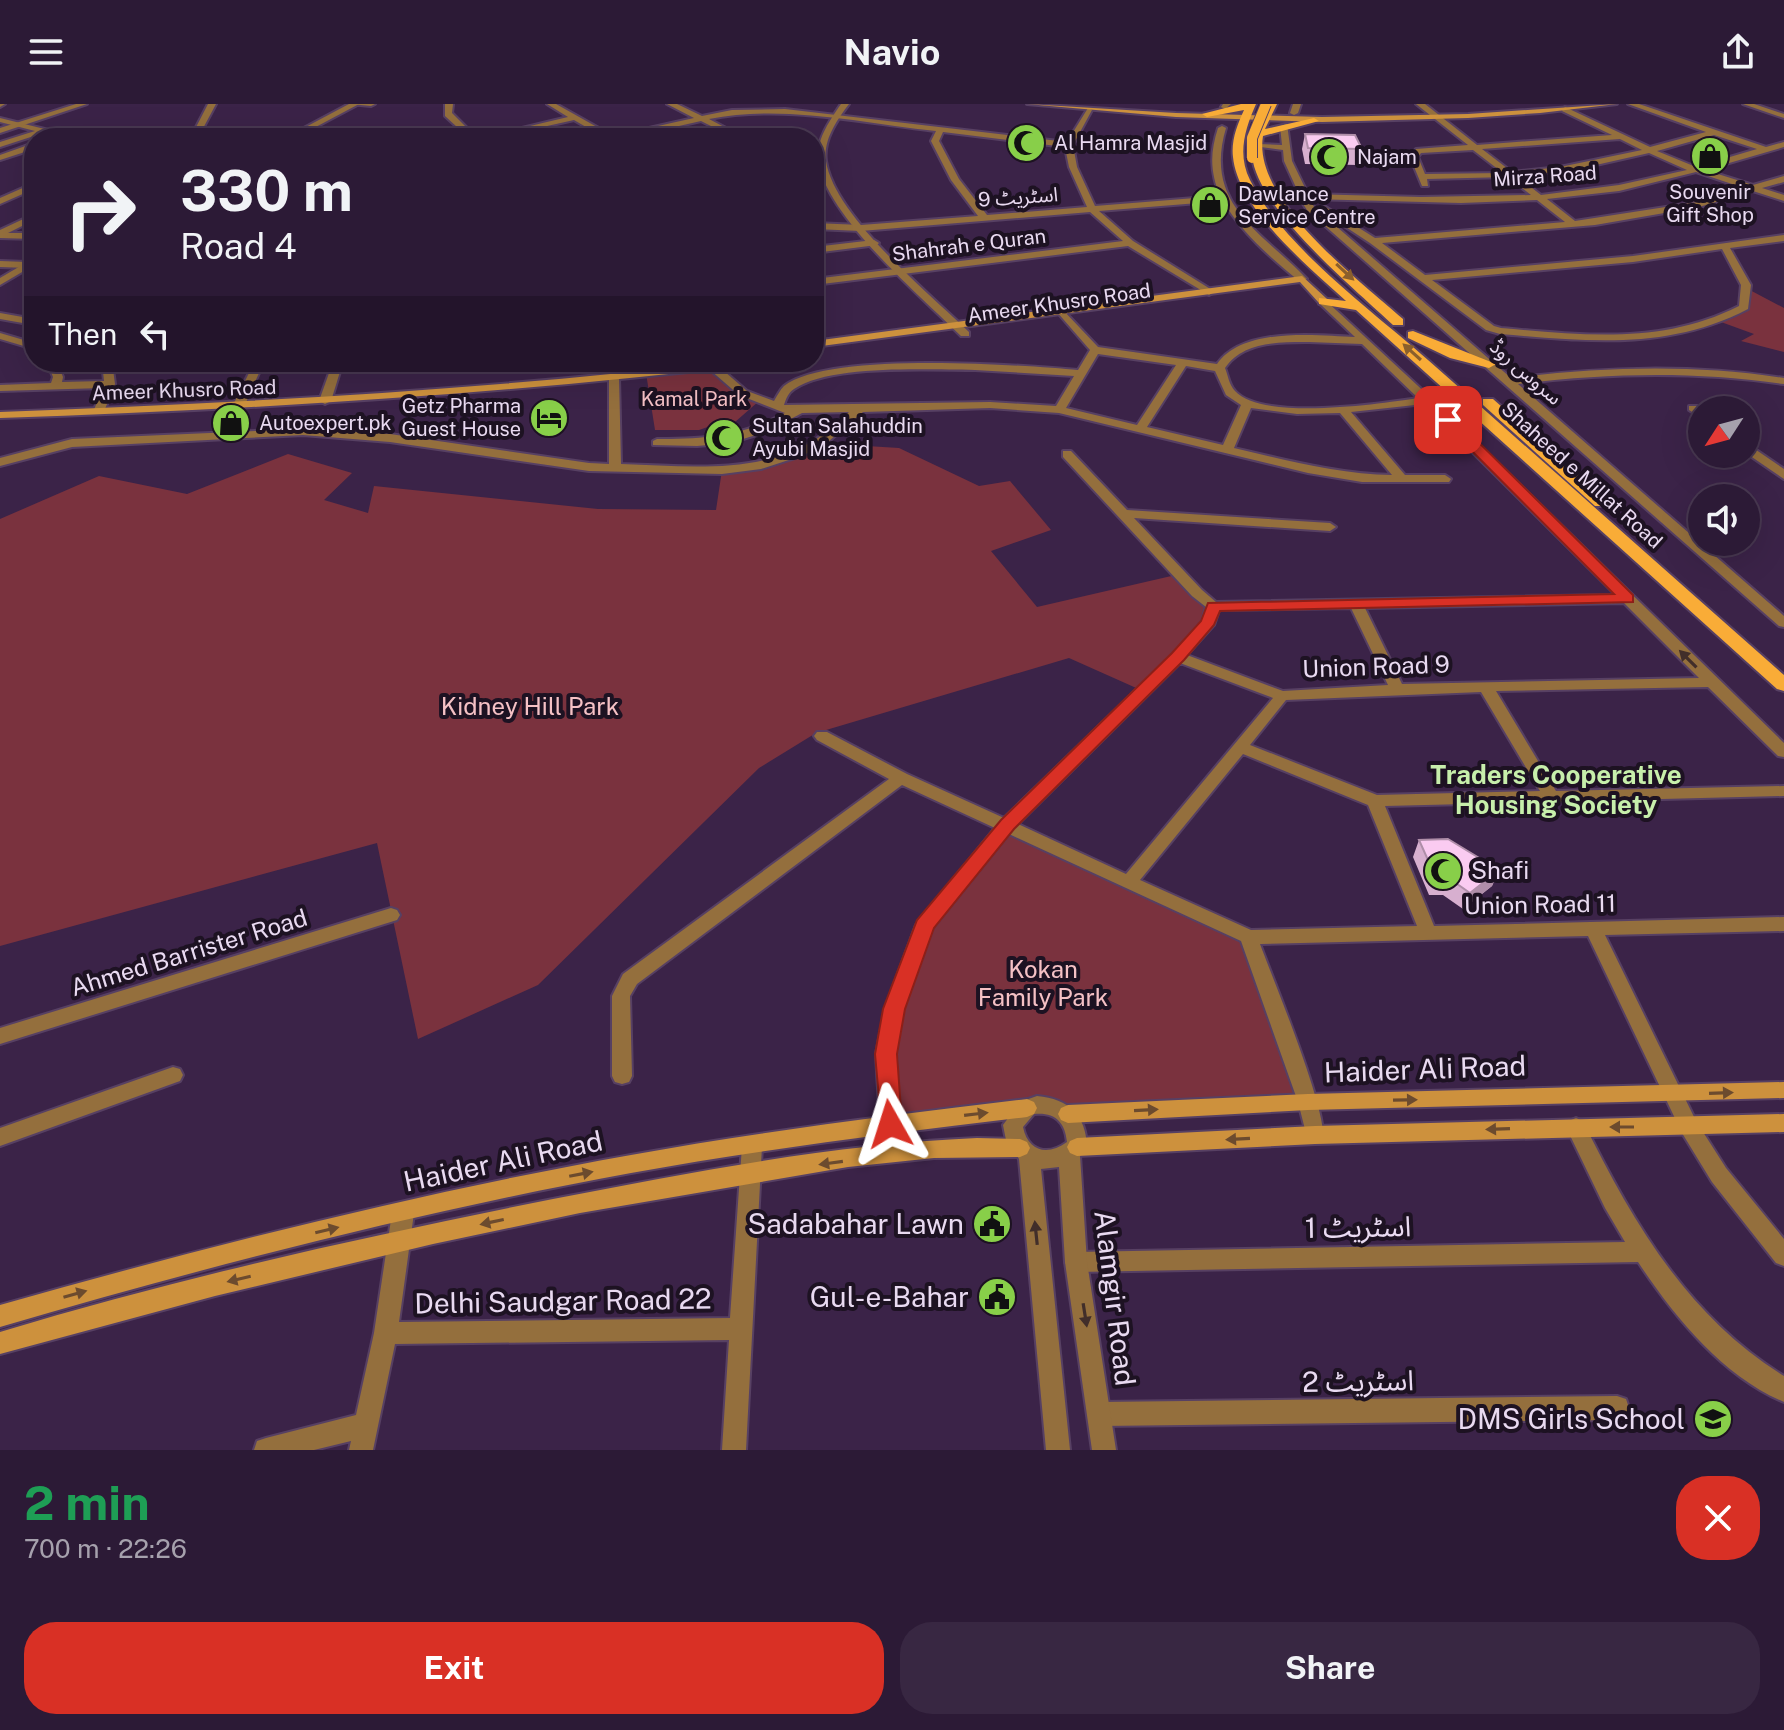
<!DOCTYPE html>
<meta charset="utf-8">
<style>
:root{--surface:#2c1a36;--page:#382742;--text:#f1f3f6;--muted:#a6a1ad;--line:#483851;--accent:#d93025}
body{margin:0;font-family:"Public Sans","Noto Sans Arabic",sans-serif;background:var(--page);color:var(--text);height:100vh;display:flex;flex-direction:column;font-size:30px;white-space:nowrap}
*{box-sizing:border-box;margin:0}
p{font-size:26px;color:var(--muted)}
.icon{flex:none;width:44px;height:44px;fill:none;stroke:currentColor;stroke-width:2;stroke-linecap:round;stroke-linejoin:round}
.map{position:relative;height:1346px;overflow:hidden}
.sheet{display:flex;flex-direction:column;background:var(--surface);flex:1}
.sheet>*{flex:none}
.guide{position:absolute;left:24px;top:24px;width:800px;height:244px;border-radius:32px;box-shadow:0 8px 32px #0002,0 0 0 2px var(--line);background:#2c1a36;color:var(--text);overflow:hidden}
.needle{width:52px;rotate:234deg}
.fabs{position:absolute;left:1688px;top:292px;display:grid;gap:16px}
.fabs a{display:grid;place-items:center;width:72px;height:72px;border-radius:50%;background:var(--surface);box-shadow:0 8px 32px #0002,0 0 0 2px var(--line);font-size:40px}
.pin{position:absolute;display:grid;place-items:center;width:68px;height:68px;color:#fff;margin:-34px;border-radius:16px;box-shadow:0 4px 12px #0006}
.me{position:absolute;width:88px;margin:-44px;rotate:354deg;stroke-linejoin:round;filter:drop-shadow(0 0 6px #0008)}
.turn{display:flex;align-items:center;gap:28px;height:168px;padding:0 24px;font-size:36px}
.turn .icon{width:104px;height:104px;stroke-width:2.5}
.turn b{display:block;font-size:56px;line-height:68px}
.then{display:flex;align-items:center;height:76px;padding:0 24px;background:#0003;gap:16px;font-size:30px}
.round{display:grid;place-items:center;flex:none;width:84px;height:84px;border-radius:32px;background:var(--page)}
.head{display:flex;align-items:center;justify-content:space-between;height:136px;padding:0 24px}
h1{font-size:48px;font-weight:700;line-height:60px;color:#1e9e55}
.button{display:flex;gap:16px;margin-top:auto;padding:16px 24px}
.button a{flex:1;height:92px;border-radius:32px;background:var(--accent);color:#fff;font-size:32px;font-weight:700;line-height:92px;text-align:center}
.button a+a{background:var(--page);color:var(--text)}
header{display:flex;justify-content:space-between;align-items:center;height:104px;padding:0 24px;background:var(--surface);font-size:36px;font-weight:700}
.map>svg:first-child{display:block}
</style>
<header><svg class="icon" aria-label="menu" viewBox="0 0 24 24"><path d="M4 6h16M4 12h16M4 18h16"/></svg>Navio<svg class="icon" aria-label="share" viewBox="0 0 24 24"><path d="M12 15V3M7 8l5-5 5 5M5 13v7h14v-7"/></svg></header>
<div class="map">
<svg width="1784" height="1346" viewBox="0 0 1784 1346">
<rect width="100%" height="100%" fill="#3b2348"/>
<g fill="#7a323e">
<polygon points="1746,184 1784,204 1784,248 1741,237 1754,230 1721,218 1744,203"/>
<polygon points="713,263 759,297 735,318 731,315 699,326 655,326 646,269"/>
<polygon points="818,339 899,344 979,382 1010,377 1051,426 991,447 1037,503 1180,470 1213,502 1206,521 1143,587 1069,554 816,629 759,664 538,881 418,935 377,739 0,842 0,415 99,372 187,390 288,350 352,369 324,396 368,409 374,382 598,405 716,406 722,366 782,355"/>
<polygon points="1007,721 1249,833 1308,998 981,1009 890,1020 886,950 925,821"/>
</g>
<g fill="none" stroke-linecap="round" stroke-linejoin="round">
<defs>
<g id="minor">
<polygon points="0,0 5,0 0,3"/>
<polygon points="208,0 216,0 200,30 251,27 300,34 251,31 171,34 192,31"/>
<polygon points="350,0 375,0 371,2"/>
<polygon points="445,0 453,0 452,9 477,34 469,34 445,12"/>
<path d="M547 0H556L613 32 694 14 667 0H677L702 12 732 6 785 5 1067 38 1088 4 1092 6 1073 41 1077 63 1095 102 1220 92C1210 67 1210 49 1218 24L1222 22 1226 24C1203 101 1261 127 1307 175L1299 177C1270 153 1242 129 1223 97L1099 107 1133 137 1212 186 1214 188 1209 191 1128 142 814 181V175L1123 137 1090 108 861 127 814 125V119L861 121 978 112 951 76 931 37 936 27C862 19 782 0 709 15L745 34H735L701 17 626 34H605L574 16 494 34H480L568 13ZM943 28 1065 43 1069 63 1087 103 987 111 959 75 939 37Z"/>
<polygon points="1223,0 1231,0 1225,5 1221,3"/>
<polygon points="1293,0 1301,0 1298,9 1294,11 1290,9"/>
<path d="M1416 0H1425L1477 41 1612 31 1562 7 1565 3 1650 43 1706 28 1628 0H1639L1766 43 1784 38V43L1705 66 1753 81 1784 72V78L1762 84 1784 91V97L1753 87 1699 103 1595 121 1382 139 1425 171 1633 152 1784 131V137L1730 144 1751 181 1748 205C1667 247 1587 237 1500 230L1486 226 1370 139 1317 104 1324 102 1375 134 1565 118 1537 96 1461 99 1310 95 1314 103 1511 274C1603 263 1692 260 1784 274V280C1695 267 1607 269 1518 280L1784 512V523L1779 522 1307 106 1298 92 1299 90 1284 57 1283 46 1253 42 1257 40 1282 41 1280 22 1287 20 1292 57 1308 90 1421 93 1531 91 1508 73 1427 75 1428 82H1422L1410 53 1416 45 1468 41ZM1714 31 1757 45 1696 63 1657 47ZM1620 35 1642 46 1560 63 1512 68 1482 45ZM1473 46 1503 69 1425 70 1418 53 1421 49ZM1649 49 1687 66 1619 81 1541 91 1518 73 1587 63ZM1696 68 1744 84 1698 98 1575 117 1547 95 1619 87ZM1722 145 1741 181 1739 202C1662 241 1584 231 1501 224L1494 222 1432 176 1633 158Z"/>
<polygon points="1743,0 1754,0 1784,10 1784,14"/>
<polygon points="0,14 73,32 74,34 43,29 0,43 0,38 35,27 0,18"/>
<polygon points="31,40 34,40 34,45 0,56 0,51"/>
<polygon points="814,68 831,76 832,78 825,80 814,73"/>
<polygon points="34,79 34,85 0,100 0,94"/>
<polygon points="34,110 34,116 8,129 34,129 34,135 0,134 0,126"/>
<polygon points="874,136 879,139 877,141 814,149 814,143"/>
<polygon points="0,157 27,158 32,161 27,164 0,163"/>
<path d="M1323 194 1431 294 1784 639V653L1778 652 1708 583 1496 587 1556 687 1784 682V692L1385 702 1434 822 1784 813V827L1605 831 1696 1017 1726 1064 1784 1135V1162L1776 1159 1712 1078 1682 1029 1588 832 1260 840C1271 870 1332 1017 1322 1037L1315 1040 1308 1037 1298 998 1241 837 1009 730 933 824 903 905 896 950 900 1020 897 1026 890 1029 883 1026 880 1020 876 950 885 905 916 821 995 724 902 681 637 880 630 892 632 972 629 978 622 980 615 978 612 972V892L623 870 889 675 817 636 814 632 817 628H827L907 670 1004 714 1173 550 1202 517 1206 503 1192 492 1063 353V347H1071L1127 406 1330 419 1336 423 1330 427 1134 414 1202 486 1216 498 1616 491 1424 300 1351 308 1405 371H1445L1451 375 1449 378H1362L1308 369 1059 309 990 304 863 308 829 337 804 351 761 365 722 370 589 367 390 338 303 331 72 343 0 362V354L72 335 303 325 390 330 589 359 609 360V273L614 270 619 273 621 360C687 362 763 372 821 332 831 326 840 316 849 308L802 309 766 328 730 339 697 342 653 341V337L657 335C704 335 744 332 785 309L739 291 709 265V261H717L747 287 774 297C777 292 780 286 784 282 829 247 1019 261 1078 266L1090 246 1057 208 1062 205 1098 243 1217 260C1243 223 1315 231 1355 233L1319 199 1318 197ZM1309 238 1362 240 1418 294C1380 300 1262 317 1235 287 1229 281 1228 271 1225 264 1243 237 1280 238 1309 238ZM1098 250 1176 261 1137 321 1066 304ZM1186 262 1215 267 1226 291 1241 301 1223 341 1147 323ZM975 266 1074 272 1056 302 990 298 784 301C786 295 788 289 794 285 832 260 929 266 975 266ZM1251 304 1297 310 1340 309 1392 371C1338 370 1286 356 1234 344ZM1624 499 1699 574 1402 580 1365 504ZM1351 504 1388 581 1283 587 1187 551 1214 521 1219 506ZM1180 559 1273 594 1126 770 1018 720ZM1481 588 1540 687 1377 691 1250 641 1286 596ZM1243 650 1368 701 1417 822 1251 826 1140 776Z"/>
<polygon points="0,209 34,215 34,221 0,215"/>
<polygon points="0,229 34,239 34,245 0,235"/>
<polygon points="47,258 57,258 63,273 62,278 104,277 102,258 112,258 115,280 103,310 93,308 103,284 0,287 0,281 51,279 53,273"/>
<polygon points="248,258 282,258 259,263 259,269 244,303 238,306 232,303 249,269"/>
<polygon points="333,258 343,258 331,297 325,300 319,297"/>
<polygon points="1689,302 1697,302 1703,306 1702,314 1689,306"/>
<polygon points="1746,339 1784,365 1784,375 1746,349"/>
<polygon points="391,804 397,806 400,811 397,816 0,940 0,924"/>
<polygon points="173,963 180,965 183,971 180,977 0,1042 0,1024"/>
<path d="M1576 1014 1583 1017C1631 1116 1688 1213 1784 1272V1298C1722 1272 1674 1212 1638 1158L1076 1168 1068 1165 1065 1158 1068 1151 1076 1148 1625 1138 1605 1104 1566 1023 1569 1017Z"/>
<polygon points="752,1033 759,1036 762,1042 746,1346 722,1346 729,1236 395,1240 373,1346 349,1346 351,1337 314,1346 254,1346 257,1337 266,1334 356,1311 374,1229 392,1109 395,1102 403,1099 411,1102 414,1109 399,1218 730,1214 742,1042 745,1036"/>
<polygon points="1617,1292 1626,1295 1629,1304 1626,1313 1617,1316 1100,1322 1091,1319 1088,1310 1091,1301 1100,1298"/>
</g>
<g id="tertiary">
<polygon points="76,0 87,0 0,29 0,24"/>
<polygon points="349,0 359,0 295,34 285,34"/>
<path d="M841 0H849C837 16 823 36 826 57 834 112 929 189 969 228V232H961C922 193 825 112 818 56 816 36 830 16 841 0Z"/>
<polygon points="34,154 34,161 0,181 0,174"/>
<path d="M1037 992C1069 995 1086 1011 1087 1043L1080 1052 1087 1158 1116 1346H1092L1065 1158 1059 1063 1041 1065 1070 1346H1046L1019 1055 1006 1036 1003 1021 1020 998ZM1034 1010C1055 1008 1065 1018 1067 1038 1048 1052 1028 1048 1023 1023Z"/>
</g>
<g id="secondary">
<polygon points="1027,0 1176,9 1322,13 1468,10 1617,0 1540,9 1468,14 1322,18 1176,13"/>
<polygon points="1302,172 1327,195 1327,199 1319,199 1300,178 814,243 814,237"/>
<path d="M723 258H756L751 261C501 290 251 306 0 314V308C242 299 483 286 723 258Z"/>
<polygon points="1784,978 1784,994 1308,1006 1068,1019 1061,1016 1058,1010 1061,1004 1068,1001 1308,990"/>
<path d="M1027 995 1034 998 1037 1004 1034 1010 1027 1013C895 1029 762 1045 631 1069 418 1108 208 1162 0 1223V1201C208 1142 418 1089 631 1051 762 1027 895 1011 1027 995Z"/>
<polygon points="1784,1010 1784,1028 1315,1040 1077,1052 1070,1049 1067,1043 1070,1037 1077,1034 1315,1022"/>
<path d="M977 1034 1020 1035 1027 1038 1030 1044 1027 1050 1020 1053 934 1054 848 1063 580 1109 433 1140 215 1192 0 1250V1228C181 1173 367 1132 553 1095 693 1068 835 1040 977 1034Z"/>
</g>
<g id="primary">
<path d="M1241 0H1256C1245 25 1237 50 1250 76 1283 143 1373 207 1428 256 1547 361 1665 466 1784 571V587L1777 585 1356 206 1319 200V194L1346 197C1309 163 1238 105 1233 53 1231 37 1237 21 1244 6L1207 13 1202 10Z"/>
<path d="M1267 0H1277L1265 25 1314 14 1319 17 1263 32C1252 96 1359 176 1403 215V221H1393C1354 184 1258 106 1252 52 1250 33 1258 16 1267 0Z"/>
<polygon points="1413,227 1496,260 1489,264 1450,254 1408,234 1408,228"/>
<polygon points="1483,295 1493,295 1607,396 1607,402 1595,402 1483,301"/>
</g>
</defs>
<use href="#minor" stroke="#574063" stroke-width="4"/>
<use href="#tertiary" stroke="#574063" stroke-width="4"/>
<use href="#secondary" stroke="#574063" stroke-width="4"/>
<use href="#primary" stroke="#574063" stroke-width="4"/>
<use href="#minor" fill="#946f3d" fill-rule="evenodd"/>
<use href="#tertiary" fill="#946f3d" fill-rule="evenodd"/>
<use href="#secondary" fill="#cd913d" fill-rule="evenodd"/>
<use href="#primary" fill="#f9ac37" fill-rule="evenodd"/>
<defs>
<polyline id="primary-bridge" points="1252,54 1252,34 1266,0"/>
</defs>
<use href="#primary-bridge" stroke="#574063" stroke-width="12" stroke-linecap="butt"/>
<use href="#primary-bridge" stroke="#f9ac37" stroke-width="10"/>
</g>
<g fill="#d7afcf">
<polygon points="1305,30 1362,45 1359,61 1305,60 1302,45"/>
<polygon points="1419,736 1499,766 1492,782 1463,805 1443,791 1429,791 1413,753"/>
</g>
<polygon fill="#af8ea9" points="1499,766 1492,782 1463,805 1470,789"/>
<g fill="#facbf1" stroke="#af8ea9" stroke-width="2">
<polygon points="1305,30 1355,31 1362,45 1308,44"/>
<polygon points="1448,735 1499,766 1470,789 1450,775 1436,774 1419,736"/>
</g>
<defs><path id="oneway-solid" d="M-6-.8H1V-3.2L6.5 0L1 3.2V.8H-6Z" transform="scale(2)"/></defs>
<g fill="#8b5f2c">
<use href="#oneway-solid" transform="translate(1345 168) rotate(43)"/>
<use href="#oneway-solid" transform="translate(1412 248) rotate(-138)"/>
</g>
<g fill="#412e2a">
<use href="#oneway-solid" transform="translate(1688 555) rotate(-135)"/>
<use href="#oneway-solid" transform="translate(1036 1129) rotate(-96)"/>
<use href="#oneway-solid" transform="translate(1085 1211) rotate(81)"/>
</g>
<g fill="#6c4b2e">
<use href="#oneway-solid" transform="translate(1721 989) rotate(-2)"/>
<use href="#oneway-solid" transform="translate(1405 996) rotate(-1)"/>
<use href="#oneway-solid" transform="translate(1146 1006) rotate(-3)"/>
<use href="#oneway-solid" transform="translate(976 1010) rotate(-7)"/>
<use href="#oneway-solid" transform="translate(1622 1023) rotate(180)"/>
<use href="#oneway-solid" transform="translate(1498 1025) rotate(178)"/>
<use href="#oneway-solid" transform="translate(1238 1035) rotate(177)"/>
<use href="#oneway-solid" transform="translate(831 1059) rotate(172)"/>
<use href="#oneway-solid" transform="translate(581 1070) rotate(-11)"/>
<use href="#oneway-solid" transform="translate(492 1118) rotate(168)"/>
<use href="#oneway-solid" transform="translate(327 1126) rotate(-13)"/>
<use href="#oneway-solid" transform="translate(239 1175) rotate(167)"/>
<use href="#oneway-solid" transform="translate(75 1190) rotate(-16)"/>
</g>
<polygon fill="#d93025" stroke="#8d1f18" stroke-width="2" points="1443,313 1453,313 1633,491 1633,498 1220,507 1214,521 1184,556 1014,725 934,824 905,905 897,950 902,1020 898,1027 890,1030 882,1027 875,950 883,905 917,816 1001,716 1172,549 1201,517 1208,499 1614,490 1443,318"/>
<defs>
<symbol id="mosque-disc" viewBox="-11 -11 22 22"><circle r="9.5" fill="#88cf49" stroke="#1d1222"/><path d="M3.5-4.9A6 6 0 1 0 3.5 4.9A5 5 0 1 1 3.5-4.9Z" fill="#111"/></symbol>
<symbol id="shop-disc" viewBox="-11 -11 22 22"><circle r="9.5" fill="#88cf49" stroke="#1d1222"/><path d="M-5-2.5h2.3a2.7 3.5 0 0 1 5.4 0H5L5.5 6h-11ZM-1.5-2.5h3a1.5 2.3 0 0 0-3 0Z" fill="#111"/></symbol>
<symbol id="hotel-disc" viewBox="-11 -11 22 22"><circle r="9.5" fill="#88cf49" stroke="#1d1222"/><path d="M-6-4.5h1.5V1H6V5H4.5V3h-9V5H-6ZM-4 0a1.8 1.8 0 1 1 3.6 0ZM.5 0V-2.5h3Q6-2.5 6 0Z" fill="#111"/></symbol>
<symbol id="civic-disc" viewBox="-11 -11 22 22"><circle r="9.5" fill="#88cf49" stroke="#1d1222"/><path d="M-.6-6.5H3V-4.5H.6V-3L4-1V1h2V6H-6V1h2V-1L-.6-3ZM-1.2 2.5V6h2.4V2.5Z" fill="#111"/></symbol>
<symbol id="school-disc" viewBox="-11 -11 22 22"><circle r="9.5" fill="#88cf49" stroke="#1d1222"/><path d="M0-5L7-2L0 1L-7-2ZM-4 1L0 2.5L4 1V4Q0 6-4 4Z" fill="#111"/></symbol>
</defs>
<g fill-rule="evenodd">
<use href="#mosque-disc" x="1004" y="17" width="44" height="44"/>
<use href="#shop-disc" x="1688" y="30" width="44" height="44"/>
<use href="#mosque-disc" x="1307" y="31" width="44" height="44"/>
<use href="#shop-disc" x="1188" y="79" width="44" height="44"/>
<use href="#hotel-disc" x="527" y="292" width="44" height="44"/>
<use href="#shop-disc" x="209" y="297" width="44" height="44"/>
<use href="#mosque-disc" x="702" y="312" width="44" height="44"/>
<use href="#mosque-disc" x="1421" y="745" width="44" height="44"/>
<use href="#civic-disc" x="970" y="1098" width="44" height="44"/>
<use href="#civic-disc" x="975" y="1171" width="44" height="44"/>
<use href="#school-disc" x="1691" y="1293" width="44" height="44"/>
</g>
<g text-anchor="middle" stroke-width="8" stroke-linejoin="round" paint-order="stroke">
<g font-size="20" fill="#e9daf1" stroke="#1d1222" text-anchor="start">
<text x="1054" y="46">Al Hamra Masjid</text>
<text x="1357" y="60">Najam</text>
<text x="1710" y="95" text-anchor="middle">Souvenir<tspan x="1710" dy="23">Gift Shop</tspan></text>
<text x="1238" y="97">Dawlance<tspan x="1238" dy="23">Service Centre</tspan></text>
<text x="521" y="309" text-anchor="end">Getz Pharma<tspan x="521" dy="23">Guest House</tspan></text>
<text x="259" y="326">Autoexpert.pk</text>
<text x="752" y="329">Sultan Salahuddin<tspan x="752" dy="23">Ayubi Masjid</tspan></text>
</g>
<g font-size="20" fill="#e9daf1" stroke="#1d1222">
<text transform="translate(1545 72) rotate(-4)" y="7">Mirza Road</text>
<text transform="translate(1018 93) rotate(-4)" y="7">اسٹریٹ 9</text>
<text transform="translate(969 141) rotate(-7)" y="7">Shahrah e Quran</text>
<text transform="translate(1059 199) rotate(-8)" y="7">Ameer Khusro Road</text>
<text transform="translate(1526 268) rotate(41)" y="7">سروس روڈ</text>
<text transform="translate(184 286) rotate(-2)" y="7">Ameer Khusro Road</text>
<text transform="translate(1582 371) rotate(42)" y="7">Shaheed e Millat Road</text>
</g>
<g font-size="20" fill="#f5c1c5" stroke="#1d1222">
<text x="694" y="302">Kamal Park</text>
</g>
<g font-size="24" fill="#e9daf1" stroke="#1d1222">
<text transform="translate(1376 563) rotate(-2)" y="8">Union Road 9</text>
<text transform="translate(1540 801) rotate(-1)" y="8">Union Road 11</text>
<text transform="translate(189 849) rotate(-17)" y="8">Ahmed Barrister Road</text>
</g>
<g font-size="24" fill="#f5c1c5" stroke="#1d1222">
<text x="530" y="611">Kidney Hill Park</text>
<text x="1043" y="874">Kokan<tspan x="1043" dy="28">Family Park</tspan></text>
</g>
<g font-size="24" fill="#e9daf1" stroke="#1d1222" text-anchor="start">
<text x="1471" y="775">Shafi</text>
</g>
<g font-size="26" font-weight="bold" fill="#c7efab" stroke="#1d1222">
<text x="1556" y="680">Traders Cooperative<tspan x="1556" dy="30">Housing Society</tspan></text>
</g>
<g font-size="28" fill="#e9daf1" stroke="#1d1222">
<text transform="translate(1425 965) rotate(-2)" y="10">Haider Ali Road</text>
<text transform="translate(503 1057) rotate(-12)" y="10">Haider Ali Road</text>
<text transform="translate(1358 1123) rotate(-1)" y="10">اسٹریٹ 1</text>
<text transform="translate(1115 1194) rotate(83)" y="10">Alamgir Road</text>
<text transform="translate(563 1197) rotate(-1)" y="10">Delhi Saudgar Road 22</text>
<text transform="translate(1358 1277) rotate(-1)" y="10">اسٹریٹ 2</text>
</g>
<g font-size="28" fill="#e9daf1" stroke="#1d1222" text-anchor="end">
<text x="964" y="1130">Sadabahar Lawn</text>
<text x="969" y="1203">Gul-e-Bahar</text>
<text x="1685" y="1325">DMS Girls School</text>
</g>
</g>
</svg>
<div class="fabs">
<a><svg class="needle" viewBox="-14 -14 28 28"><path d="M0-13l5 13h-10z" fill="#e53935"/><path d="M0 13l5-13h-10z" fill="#a6a1ad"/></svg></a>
<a><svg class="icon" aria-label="sound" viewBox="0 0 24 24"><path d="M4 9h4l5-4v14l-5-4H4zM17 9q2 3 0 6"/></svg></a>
</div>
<div class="pin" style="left:1448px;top:316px;background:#d93025"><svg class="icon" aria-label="arrive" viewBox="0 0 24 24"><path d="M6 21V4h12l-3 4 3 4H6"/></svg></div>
<svg class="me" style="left:890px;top:1020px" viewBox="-20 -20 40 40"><path d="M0-17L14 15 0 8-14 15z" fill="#d93025" stroke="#fff" stroke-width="4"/></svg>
<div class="guide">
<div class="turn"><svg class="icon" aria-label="right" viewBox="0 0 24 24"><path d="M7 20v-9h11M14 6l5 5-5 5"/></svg><div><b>330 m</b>Road 4</div></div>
<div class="then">Then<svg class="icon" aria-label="left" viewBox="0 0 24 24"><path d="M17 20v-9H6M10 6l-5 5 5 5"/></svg></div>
</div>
</div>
<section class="sheet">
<div class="head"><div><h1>2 min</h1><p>700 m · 22:26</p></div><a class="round" style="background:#d93025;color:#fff"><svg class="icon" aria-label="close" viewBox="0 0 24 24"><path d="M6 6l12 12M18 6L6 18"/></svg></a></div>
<div class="button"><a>Exit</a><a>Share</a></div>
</section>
